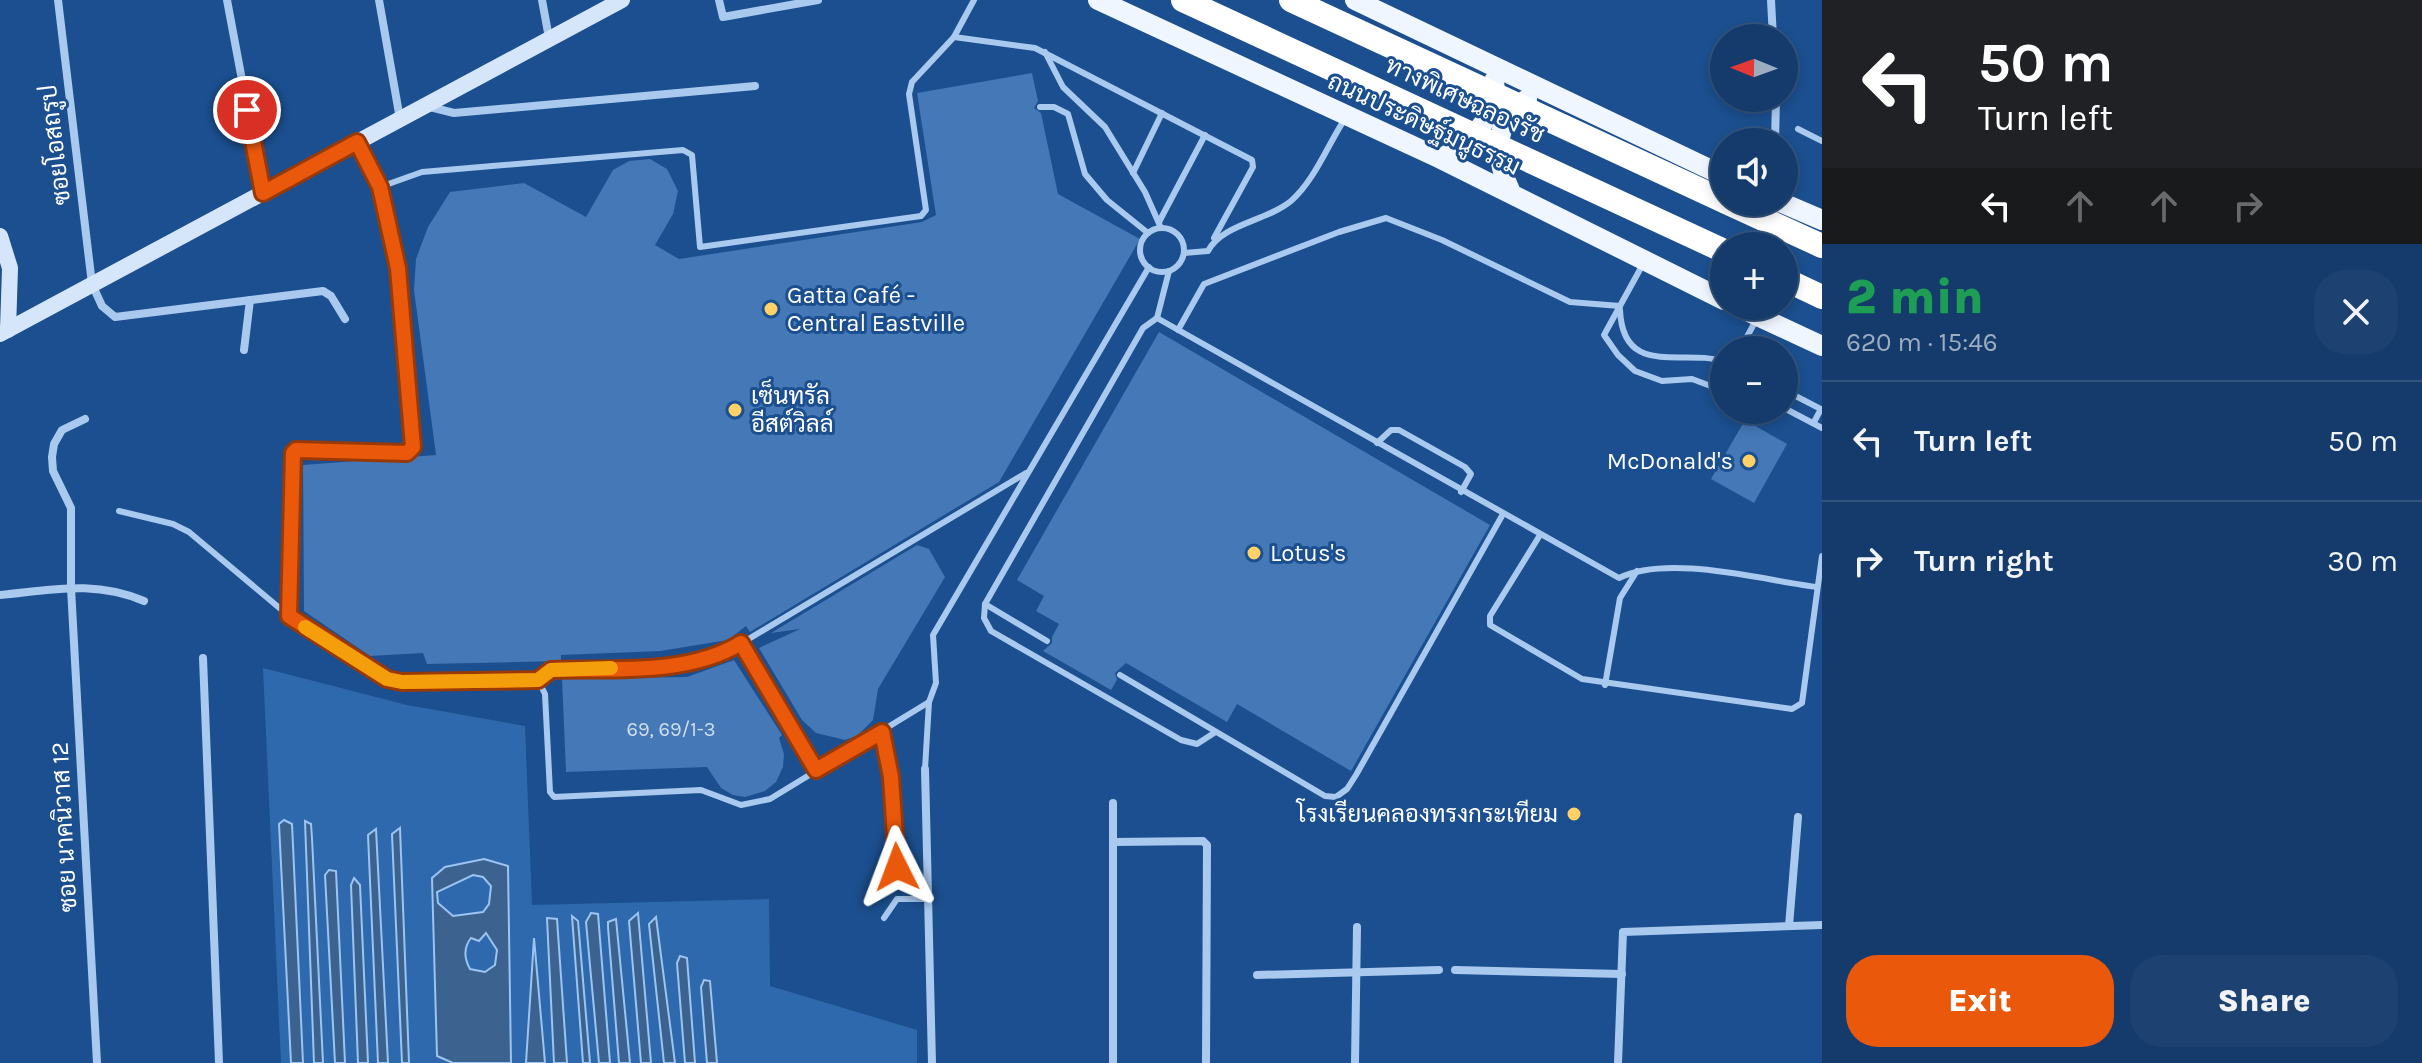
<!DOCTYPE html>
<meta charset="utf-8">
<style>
:root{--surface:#143b6b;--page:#1d4271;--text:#f1f3f6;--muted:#9dadc1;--line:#33557e;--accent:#ea580c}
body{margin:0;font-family:Karla,Sarabun,sans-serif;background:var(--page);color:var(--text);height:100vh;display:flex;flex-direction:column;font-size:30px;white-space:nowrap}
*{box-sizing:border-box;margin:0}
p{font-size:26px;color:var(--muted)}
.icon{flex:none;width:44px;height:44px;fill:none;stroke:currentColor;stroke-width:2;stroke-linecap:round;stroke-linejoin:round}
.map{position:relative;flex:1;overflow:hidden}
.drawer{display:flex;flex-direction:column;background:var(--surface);width:600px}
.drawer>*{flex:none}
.top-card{background:#202124;color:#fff;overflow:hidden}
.needle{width:52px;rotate:271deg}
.tools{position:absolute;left:1710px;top:24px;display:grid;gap:16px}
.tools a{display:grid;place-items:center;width:88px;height:88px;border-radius:50%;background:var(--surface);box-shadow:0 4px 12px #0003,0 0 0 2px var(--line);font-size:40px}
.pin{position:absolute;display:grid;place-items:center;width:68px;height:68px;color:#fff;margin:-34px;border:4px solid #fff;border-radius:50%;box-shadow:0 2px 8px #0007}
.me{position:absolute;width:88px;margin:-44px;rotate:357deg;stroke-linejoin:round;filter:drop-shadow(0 0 6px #0008)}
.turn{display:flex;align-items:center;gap:28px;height:168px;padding:0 24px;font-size:36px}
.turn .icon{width:104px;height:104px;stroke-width:2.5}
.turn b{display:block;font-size:56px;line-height:68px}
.lanes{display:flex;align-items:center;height:76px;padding:0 24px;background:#0003;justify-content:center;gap:40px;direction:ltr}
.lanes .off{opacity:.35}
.round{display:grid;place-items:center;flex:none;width:84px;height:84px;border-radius:32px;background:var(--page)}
.overview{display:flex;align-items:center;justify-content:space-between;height:136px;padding:0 24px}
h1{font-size:48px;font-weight:800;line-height:60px;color:#1e9e55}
.primary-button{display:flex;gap:16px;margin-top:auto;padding:16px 24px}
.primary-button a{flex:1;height:92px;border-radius:32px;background:var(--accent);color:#fff;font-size:32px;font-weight:800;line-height:92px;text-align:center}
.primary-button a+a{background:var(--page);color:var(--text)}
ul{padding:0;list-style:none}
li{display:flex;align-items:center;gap:24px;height:120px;padding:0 24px;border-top:2px solid var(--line)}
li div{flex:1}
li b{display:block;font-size:30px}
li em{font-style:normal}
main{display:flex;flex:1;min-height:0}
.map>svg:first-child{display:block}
</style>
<main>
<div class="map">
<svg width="1822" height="1063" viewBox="0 0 1822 1063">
<rect width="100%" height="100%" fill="#1b4f8f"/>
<g fill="#2e69ad">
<polygon points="263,668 407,705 525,726 532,905 769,899 770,986 917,1030 917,1063 717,1063 710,981 701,983 701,987 707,1063 695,1063 687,959 677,963 685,1063 675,1063 656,918 649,924 664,1063 651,1063 638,914 629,921 641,1063 630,1063 615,919 608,927 619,1063 610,1063 598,914 592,913 586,922 599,1063 590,1063 578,921 572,917 583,1063 567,1063 557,919 547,919 554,1063 545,1063 534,946 526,1063 511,1063 508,866 432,878 437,1055 453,1063 409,1063 400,829 392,834 402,1063 388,1063 376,830 368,835 378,1063 368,1063 360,885 355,879 351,885 358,1063 345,1063 336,872 330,870 325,875 335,1063 323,1063 312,838 311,824 306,821 314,1063 303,1063 292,824 284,820 279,824 291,1063 281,1063"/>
<polygon points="473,875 483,877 491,886 489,904 483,912 453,916 438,903 437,892"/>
<path d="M486 932 497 950 495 965 485 972 470 969C459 950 467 939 486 932Z"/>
</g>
<g fill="#3c6290" stroke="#9cc4f0" stroke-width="2" fill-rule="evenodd">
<polygon points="284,820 292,824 303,1063 291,1063 279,824"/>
<polygon points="305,821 311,824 312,838 323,1063 314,1063"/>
<polygon points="400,828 409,1063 402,1063 392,834"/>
<polygon points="376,829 388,1063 378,1063 368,835"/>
<path d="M484 859 508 866 511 1063H453L437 1056 432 878 445 867ZM473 875 483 877 491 886 489 904 483 912 453 916 438 903 437 892ZM486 933 497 950 495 965 485 972 470 969C464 958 463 948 471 938L479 941Z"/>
<polygon points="329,870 336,871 345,1063 335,1063 325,875"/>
<polygon points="354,878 360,885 368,1063 358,1063 351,885"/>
<polygon points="591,913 598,914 610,1063 599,1063 586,922"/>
<polygon points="638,913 651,1063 641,1063 629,921"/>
<polygon points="572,916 578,921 590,1063 583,1063"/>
<polygon points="656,917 675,1063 664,1063 649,924"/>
<polygon points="547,918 557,919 567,1063 554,1063"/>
<polygon points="616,919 630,1063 619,1063 608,927 608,922"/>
<polygon points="534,938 545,1063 526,1063"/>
<polygon points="680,956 687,958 695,1063 685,1063 677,963"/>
<polygon points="704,980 710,981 717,1063 707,1063 701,987"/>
</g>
<g fill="#4478b7">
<polygon points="1032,73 1038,101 1034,108 1041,113 1058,194 1140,239 999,482 750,632 746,626 728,640 660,651 561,655 561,661 427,664 423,653 370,656 304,611 303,465 436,455 414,290 416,259 428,227 450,192 524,183 586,217 613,170 629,161 650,159 667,169 678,191 673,214 655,245 679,259 922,222 936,215 917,93"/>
<polygon points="1159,332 1490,525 1351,771 1237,704 1227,722 1126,663 1115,673 1117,680 1111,690 1043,651 1052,643 1052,637 1059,624 1036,611 1044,596 1017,580"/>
<polygon points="1745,420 1787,444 1754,503 1711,479"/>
<polygon points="917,545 929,549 945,577 878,689 873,720 857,736 845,740 816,733 802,720 759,648 800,629 771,633"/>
<polygon points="734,660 782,735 779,738 784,754 783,767 776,782 765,791 745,797 733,795 721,788 707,767 566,772 562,679 687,677"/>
</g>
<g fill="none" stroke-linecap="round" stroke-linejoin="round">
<g stroke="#a9c9ee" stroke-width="6">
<polyline points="954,37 1035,48 1252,160 1253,167 1214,238"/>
<polyline points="1045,52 1063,87 1105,127 1145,192 1161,228"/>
<polyline points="1040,107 1054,107 1068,114 1085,174 1107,200 1148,233"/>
<polyline points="1798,129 1822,141"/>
<polyline points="358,145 380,187 398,268 413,447 407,453 296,450 293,453 289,616 387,679 402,682 538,680 545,694 550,792 554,797 701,790 741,805 770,799 929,702 936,683 933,635 1149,267"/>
<polyline points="1133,173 1162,113"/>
<polyline points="380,187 422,172 683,150 692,155 700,247 921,216 926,210 909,94 912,82 954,37 974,0"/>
<polyline points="1159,222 1205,135"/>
<circle cx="1162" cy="250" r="22"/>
<path d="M1184 253 1208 251C1222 224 1267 221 1291 201 1315 180 1328 144 1346 117"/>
<polyline points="1643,264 1604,335 1618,355 1635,371 1662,381 1692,379 1724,391"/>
<polyline points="1169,271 1157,318 1143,328 985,604 984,618 991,631 1181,740 1197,744 1214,733"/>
<path d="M1620 310C1623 380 1686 347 1724 362"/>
<path d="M1157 318 1619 578C1669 554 1762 580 1817 587"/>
<polyline points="1178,330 1204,284 1339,232 1386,218 1442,240 1570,302 1620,306"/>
<polyline points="1740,350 1756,320"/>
<polyline points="1784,390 1821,409 1814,422"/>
<polyline points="1784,408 1822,428"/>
<polyline points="1377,443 1391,430 1399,430 1465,467 1471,474 1461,492"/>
<polyline points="119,511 173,524 189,532 289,616"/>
<polyline points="1540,535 1490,616 1490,625 1582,679 1792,709 1802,703 1822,556"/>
<polyline points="985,604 1047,641"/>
<polyline points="741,643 816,770"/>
<polyline points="1120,675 1325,796 1336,797 1347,789 1356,775 1503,514"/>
<path d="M538 680 551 670C608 668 672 672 727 652L1026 473"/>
<polyline points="1605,685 1620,598 1637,571"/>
<path d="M882 732C887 758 906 859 892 878"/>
<polyline points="925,769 929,702"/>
<polyline points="884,918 897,899 927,899"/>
</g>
<g stroke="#a9c9ee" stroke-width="8">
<polyline points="58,0 92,284 102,306 115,317 323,291 331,296 345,319"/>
<polyline points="227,0 263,192"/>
<polyline points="379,0 400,119"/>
<polyline points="542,0 549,38"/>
<polyline points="719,0 723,17 818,0"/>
<polyline points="1771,0 1773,38"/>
<polyline points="426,106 454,113 755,86"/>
<polyline points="1775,142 1776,98"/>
<polyline points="244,350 250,300"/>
<polyline points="85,419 62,430 54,444 52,457 53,471 71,508 71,588 97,1063"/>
<path d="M0 595C53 590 94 580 144 601"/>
<polyline points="203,658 219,1063"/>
<polyline points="925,769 932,1063"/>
<polyline points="1114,842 1203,841 1207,845 1206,1063"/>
<polyline points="1789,926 1798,817"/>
<polyline points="1455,970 1622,974"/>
<polyline points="1257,975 1439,970"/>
<polyline points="1113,1063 1113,803"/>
<polyline points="1355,1063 1357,927"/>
<polyline points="1618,1063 1623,932 1822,925"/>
</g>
<g stroke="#d6e6fa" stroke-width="16">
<polyline points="0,236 10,268 8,330"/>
<polyline points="0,334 622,0"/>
</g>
<g stroke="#f0f6ff" stroke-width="20">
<polyline points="1098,0 1441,159 1724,300"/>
<polyline points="1355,0 1724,176"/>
<path d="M1441 159C1469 140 1500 119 1494 81"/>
<path d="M1511 193C1495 158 1491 123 1527 99"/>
<polyline points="1780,202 1822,220"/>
<polyline points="1736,306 1822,346"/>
</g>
<g stroke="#fff" stroke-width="24">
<polyline points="1726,202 1822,246"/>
<polyline points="1784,279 1822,297"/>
</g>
<g stroke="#fff" stroke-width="24">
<polyline points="1183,0 1724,251"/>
<polyline points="1291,0 1724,201"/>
</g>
</g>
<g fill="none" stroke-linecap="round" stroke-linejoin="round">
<defs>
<path id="route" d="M247 110 263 193 357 142 380 187 398 268 413 447 407 453 296 450 293 453 289 616 387 679 402 682 538 680 551 670C611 668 687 676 741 643L816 770 882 732 891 777 897 867"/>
</defs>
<use href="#route" stroke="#983908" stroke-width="20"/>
<use href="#route" stroke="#ea580c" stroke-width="14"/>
<polyline stroke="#f59e0b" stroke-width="14" points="305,627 387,679 402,682 538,680 551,670 611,668"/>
</g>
<g fill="#ffd166" stroke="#1b4f8f" stroke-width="3">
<circle cx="771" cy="309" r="8"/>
<circle cx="735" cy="410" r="8"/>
<circle cx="1749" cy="461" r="8"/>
<circle cx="1254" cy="553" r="8"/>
<circle cx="1574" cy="814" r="8"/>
</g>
<g text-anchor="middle" stroke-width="6" stroke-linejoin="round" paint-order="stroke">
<g font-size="20" fill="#d0dded">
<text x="671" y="736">69, 69/1-3</text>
</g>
<g font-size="24" fill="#fff" stroke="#1b4f8f">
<text transform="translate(1465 100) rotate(25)" y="8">ทางพิเศษฉลองรัช</text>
<text transform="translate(1424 124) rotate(25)" y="8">ถนนประดิษฐ์มนูธรรม</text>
<text transform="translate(55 145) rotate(-97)" y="8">ซอยโอสถรูป</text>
<text transform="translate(64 827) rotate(-93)" y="8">ซอย นาคนิวาส 12</text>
</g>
<g font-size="24" fill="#fff" stroke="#1b4f8f" text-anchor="start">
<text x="787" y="303">Gatta Café -<tspan x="787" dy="28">Central Eastville</tspan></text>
<text x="751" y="404">เซ็นทรัล<tspan x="751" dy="28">อีสต์วิลล์</tspan></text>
<text x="1733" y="469" text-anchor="end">McDonald's</text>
<text x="1270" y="561">Lotus's</text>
<text x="1558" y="822" text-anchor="end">โรงเรียนคลองทรงกระเทียม</text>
</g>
</g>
</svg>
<div class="tools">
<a><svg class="needle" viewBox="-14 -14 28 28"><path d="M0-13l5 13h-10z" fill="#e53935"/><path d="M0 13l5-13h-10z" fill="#9dadc1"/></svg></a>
<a><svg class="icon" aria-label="sound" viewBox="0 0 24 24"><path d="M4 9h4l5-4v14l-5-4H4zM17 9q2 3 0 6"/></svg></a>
<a>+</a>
<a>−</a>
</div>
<div class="pin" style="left:247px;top:110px;background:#d93025"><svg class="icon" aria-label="arrive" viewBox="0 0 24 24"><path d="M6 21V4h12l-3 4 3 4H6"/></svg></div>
<svg class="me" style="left:897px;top:867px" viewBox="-20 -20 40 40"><path d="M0-17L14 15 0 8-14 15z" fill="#ea580c" stroke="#fff" stroke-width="4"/></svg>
</div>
<section class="drawer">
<div class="top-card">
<div class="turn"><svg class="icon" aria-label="left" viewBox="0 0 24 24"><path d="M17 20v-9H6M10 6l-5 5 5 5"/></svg><div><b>50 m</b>Turn left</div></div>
<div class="lanes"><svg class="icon" aria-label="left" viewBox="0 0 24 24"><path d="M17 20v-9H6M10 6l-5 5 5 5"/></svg><svg class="icon off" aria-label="ahead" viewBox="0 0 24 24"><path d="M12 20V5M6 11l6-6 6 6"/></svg><svg class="icon off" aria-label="ahead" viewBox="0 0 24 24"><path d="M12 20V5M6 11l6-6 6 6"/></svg><svg class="icon off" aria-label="right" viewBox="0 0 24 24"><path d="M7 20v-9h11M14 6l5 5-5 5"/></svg></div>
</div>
<div class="overview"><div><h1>2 min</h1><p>620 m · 15:46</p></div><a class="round"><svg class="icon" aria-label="close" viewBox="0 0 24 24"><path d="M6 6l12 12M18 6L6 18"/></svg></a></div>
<ul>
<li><svg class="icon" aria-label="left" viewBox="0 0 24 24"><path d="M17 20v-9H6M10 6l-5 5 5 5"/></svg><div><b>Turn left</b></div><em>50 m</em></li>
<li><svg class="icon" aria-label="right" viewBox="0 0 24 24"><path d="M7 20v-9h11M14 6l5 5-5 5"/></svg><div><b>Turn right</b></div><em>30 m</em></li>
</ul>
<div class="primary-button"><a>Exit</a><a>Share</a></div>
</section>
</main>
